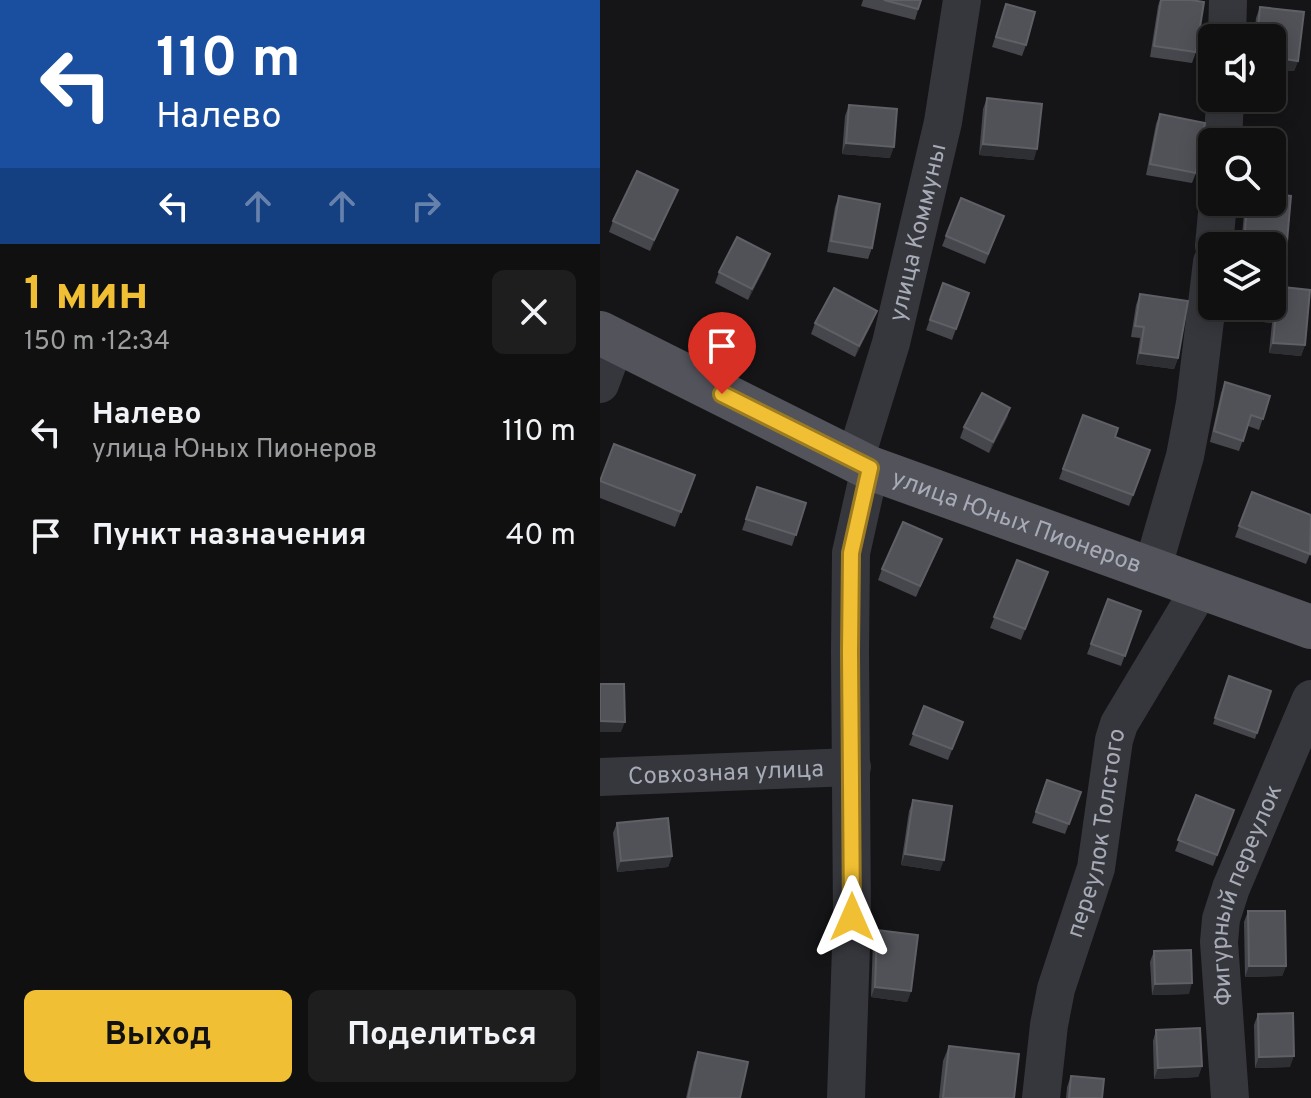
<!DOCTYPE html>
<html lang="ru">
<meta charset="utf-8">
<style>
:root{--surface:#101011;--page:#1e1e1f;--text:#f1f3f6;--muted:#9c9d9f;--line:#303031;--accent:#f1bf33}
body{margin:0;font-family:Overpass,sans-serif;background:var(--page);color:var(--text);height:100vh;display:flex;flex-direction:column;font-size:30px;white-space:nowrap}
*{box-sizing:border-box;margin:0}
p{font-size:26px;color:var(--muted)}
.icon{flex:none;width:44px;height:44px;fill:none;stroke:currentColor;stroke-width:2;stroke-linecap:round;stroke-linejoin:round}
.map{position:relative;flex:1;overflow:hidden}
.sheet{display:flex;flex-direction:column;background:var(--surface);width:600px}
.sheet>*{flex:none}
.hud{background:#1a4fa0;color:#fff;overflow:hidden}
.fabs{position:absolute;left:598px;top:24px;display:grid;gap:16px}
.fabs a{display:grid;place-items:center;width:88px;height:88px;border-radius:12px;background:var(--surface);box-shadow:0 4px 20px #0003,0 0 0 2px var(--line);font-size:40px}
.pin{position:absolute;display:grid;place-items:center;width:68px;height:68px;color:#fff;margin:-82px -34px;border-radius:50% 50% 50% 0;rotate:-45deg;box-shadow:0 0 8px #0007}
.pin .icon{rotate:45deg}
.me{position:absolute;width:88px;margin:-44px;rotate:0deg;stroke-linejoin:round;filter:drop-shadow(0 0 6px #0008)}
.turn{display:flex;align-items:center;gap:28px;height:168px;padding:0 24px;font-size:36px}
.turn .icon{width:104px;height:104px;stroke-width:2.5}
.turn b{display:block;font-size:56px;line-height:68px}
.lanes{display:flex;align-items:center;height:76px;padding:0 24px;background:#0003;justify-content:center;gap:40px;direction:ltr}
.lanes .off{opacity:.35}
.round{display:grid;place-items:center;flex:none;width:84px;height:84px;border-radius:12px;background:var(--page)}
.headline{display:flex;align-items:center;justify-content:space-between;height:136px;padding:0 24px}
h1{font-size:48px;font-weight:700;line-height:60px;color:var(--accent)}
.action{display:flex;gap:16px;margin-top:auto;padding:16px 24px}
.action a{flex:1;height:92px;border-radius:12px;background:var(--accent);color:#111;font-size:32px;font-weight:700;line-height:92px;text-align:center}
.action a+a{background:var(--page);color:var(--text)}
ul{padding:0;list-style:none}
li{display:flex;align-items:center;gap:24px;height:104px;padding:0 24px}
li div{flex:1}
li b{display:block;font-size:30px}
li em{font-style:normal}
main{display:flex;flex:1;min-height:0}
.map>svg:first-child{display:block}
</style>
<main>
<section class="sheet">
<div class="hud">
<div class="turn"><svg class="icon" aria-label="left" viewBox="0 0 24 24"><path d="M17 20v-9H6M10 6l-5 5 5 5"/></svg><div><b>110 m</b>Налево</div></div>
<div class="lanes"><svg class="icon" aria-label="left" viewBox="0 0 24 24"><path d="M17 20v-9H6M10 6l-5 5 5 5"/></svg><svg class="icon off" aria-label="ahead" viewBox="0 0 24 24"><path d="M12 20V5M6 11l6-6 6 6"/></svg><svg class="icon off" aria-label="ahead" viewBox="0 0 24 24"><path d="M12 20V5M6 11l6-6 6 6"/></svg><svg class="icon off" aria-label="right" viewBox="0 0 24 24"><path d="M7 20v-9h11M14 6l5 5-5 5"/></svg></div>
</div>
<div class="headline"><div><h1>1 мин</h1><p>150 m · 12:34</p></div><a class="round"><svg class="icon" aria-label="close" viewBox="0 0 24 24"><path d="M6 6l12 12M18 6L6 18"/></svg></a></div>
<ul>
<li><svg class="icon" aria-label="left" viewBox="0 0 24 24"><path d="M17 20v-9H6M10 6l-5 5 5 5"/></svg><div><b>Налево</b><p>улица Юных Пионеров</p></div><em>110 m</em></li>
<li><svg class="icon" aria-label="arrive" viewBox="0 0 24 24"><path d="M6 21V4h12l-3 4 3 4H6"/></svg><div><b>Пункт назначения</b></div><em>40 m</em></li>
</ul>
<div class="action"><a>Выход</a><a>Поделиться</a></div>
</section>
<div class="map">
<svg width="711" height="1098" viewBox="0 0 711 1098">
<rect width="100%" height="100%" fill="#151517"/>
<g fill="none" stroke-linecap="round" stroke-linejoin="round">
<g stroke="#36373c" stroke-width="38">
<polyline points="627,38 628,0"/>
<polyline points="623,142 625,98"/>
<polyline points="614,246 618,202"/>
<polyline points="0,384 16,341"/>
<path id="s1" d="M255 460 291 343 343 122 362 0"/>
<polyline points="552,570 585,456 595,403 612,262"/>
<path id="s2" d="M0 777 252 767"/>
<polyline points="246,1098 252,917 250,652 251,553 270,468"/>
<path id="s3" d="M441 1098 449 1025 456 989 496 868 514 740 519 724 601 587"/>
<path id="s4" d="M630 1098 619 942 621 919 631 888 711 699"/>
</g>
<path stroke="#52535b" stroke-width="44" id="s5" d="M0 333 270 468 711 627"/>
</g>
<g fill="#46474c">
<polygon points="263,0 321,0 315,20 261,6"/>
<polygon points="560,0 591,0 596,52 592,63 550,57 558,6"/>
<polygon points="406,4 426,45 422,56 392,47"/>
<polygon points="660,7 698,61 694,71 672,69 672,38 654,38 656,18"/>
<polygon points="387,98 434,160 379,155 383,109"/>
<polygon points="249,105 290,158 242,154 245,116"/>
<polygon points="560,114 596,173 592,183 546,175 556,124"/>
<polygon points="78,190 50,251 9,232 13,221"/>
<polygon points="239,196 272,248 268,259 227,252 235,207"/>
<polygon points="361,198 404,216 385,264 342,246"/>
<polygon points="645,202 672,202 683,287 705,345 701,356 669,353 672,323 654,321 656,306 672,306 672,246 641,246"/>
<polygon points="166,265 148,300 115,283 119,272"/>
<polygon points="343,283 369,293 352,340 326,330"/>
<polygon points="540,294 578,358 574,369 536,364 540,338 531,337 536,305"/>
<polygon points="273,321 255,357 211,334 215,323"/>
<polygon points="625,382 670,396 659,430 648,426 639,451 610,442 621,393"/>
<polygon points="410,408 407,418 389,453 360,438 364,427"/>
<polygon points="483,415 515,437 550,450 529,506 459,479"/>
<polygon points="95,475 75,527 0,498 0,480"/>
<polygon points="157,487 206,503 192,546 142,530"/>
<polygon points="652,492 711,552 706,564 635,537"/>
<polygon points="342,539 316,597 278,580 282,569"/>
<polygon points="417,560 448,572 421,640 390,628"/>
<polygon points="508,599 541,611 521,666 487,654"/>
<polygon points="629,676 671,691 655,739 613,724"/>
<polygon points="324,706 363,722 348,760 309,745"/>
<polygon points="447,780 481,792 465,834 432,823"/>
<polygon points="596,795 634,810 613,866 575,851"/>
<polygon points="313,800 340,871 301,865 309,811"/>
<polygon points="17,823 72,856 68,867 17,872 13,833"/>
<polygon points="648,911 686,966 682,976 645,977 644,922"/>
<polygon points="277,930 311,991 307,1002 271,997 273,941"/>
<polygon points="554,951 589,994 552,995 550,962"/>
<polygon points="658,1014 690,1067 655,1068 654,1025"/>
<polygon points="556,1030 602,1066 598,1077 554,1079 553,1041"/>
<polygon points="349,1046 414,1098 339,1098 343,1061"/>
<polygon points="98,1052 140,1098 86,1098 94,1062"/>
<polygon points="471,1076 502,1098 466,1098 467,1087"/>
</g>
<g fill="#2e2f32">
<polygon points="672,57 698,61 694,71 672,69"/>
<polygon points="246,143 294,147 290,158 242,154"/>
<polygon points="383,144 437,149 434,160 379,155"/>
<polygon points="78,190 74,200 50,251 54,240"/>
<polygon points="170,254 166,265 148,300 152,289"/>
<polygon points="277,311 273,321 255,357 259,346"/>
<polygon points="658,311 676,312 672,323 654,321"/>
<polygon points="673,343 705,345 701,356 669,353"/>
<polygon points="540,353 578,358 574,369 536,364"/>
<polygon points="410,408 407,418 389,453 393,442"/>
<polygon points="0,721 25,722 21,732 0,732"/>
<polygon points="305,854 344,860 340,871 301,865"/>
<polygon points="72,856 68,867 17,872 21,861"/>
<polygon points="649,966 686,966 682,976 645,977"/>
<polygon points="592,983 589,994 552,995 555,984"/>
<polygon points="275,987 311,991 307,1002 271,997"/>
<polygon points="694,1056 690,1067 655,1068 659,1057"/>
<polygon points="602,1066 598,1077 554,1079 558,1068"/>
</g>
<g fill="#515258" stroke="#5e6066" stroke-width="2">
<polygon points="284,0 321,0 318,9"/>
<polygon points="561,0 591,0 604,2 596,52 554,46"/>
<polygon points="406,4 435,12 426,45 396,37"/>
<polygon points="660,7 704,12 698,61 672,57 672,38 657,38"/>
<polygon points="387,98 442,104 437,149 383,144"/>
<polygon points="249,105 297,109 294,147 246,143"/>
<polygon points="560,114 605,123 596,173 550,164"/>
<polygon points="37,171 78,190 54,240 13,221"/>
<polygon points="672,194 691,196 683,287 710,290 705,345 673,343 676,312 658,311 659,306 672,306 672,246 644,246 647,202 672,202"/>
<polygon points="239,196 280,204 272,248 231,241"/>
<polygon points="361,198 404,216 388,254 346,236"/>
<polygon points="137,237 170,254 152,289 119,272"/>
<polygon points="343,283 369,293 356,329 330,320"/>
<polygon points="234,288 277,311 259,346 215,323"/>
<polygon points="540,294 588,301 578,358 540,353 544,327 535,326"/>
<polygon points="625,382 670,396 663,419 651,415 643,441 614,431"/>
<polygon points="382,393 410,408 393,442 364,427"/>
<polygon points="483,415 518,428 515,437 550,450 533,495 463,469"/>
<polygon points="14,444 95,475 81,512 0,481"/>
<polygon points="157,487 206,503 196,535 146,519"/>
<polygon points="652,492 711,515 710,554 639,526"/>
<polygon points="303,522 342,539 320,586 282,569"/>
<polygon points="417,560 448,572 425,629 394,617"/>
<polygon points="508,599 541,611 525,656 491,644"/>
<polygon points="629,676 671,691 657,733 615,718"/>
<polygon points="0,684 24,684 25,722 0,721"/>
<polygon points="324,706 363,722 352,749 313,734"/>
<polygon points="447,780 481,792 469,824 436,812"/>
<polygon points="596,795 634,810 617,855 578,840"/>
<polygon points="313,800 352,806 344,860 305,854"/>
<polygon points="68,818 72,856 21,861 17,823"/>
<polygon points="648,911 685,911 686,966 649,966"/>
<polygon points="277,930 318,935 311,991 275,987"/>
<polygon points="591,950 592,983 555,984 554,951"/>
<polygon points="693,1013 694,1056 659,1057 658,1014"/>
<polygon points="600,1028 602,1066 558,1068 556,1030"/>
<polygon points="349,1046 419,1054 414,1098 343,1098"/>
<polygon points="98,1052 148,1062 140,1098 88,1098"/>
<polygon points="471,1076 504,1079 502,1098 469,1098"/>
</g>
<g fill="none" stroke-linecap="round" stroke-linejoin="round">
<defs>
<polyline id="route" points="122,394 270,468 251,553 250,652 252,917"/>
</defs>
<use href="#route" stroke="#9d7c21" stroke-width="20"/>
<use href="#route" stroke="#f1bf33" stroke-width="14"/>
</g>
<g text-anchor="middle" stroke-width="6" stroke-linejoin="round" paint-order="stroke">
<g font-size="24" fill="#a7abb7" stroke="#101012">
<text dy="8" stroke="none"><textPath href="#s1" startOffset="236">улица Коммуны</textPath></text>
<text dy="8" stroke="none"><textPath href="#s5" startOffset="458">улица Юных Пионеров</textPath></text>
<text dy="8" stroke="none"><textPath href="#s2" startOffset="126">Совхозная улица</textPath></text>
<text dy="8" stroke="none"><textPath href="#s3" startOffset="272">переулок Толстого</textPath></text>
<text dy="8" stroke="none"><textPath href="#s4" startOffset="208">Фигурный переулок</textPath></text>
</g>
</g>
</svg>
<div class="fabs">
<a><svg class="icon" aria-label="sound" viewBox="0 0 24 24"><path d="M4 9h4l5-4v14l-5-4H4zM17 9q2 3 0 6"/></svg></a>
<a><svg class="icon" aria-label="search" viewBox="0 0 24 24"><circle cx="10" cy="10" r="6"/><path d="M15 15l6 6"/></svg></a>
<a><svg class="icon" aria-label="layers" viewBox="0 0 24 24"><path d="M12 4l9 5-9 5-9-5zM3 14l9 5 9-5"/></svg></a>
</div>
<div class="pin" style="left:122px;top:394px;background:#d93025"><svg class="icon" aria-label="arrive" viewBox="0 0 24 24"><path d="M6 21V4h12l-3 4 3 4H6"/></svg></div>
<svg class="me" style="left:252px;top:917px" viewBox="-20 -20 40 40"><path d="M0-17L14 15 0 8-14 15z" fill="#f1bf33" stroke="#fff" stroke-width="4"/></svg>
</div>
</main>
